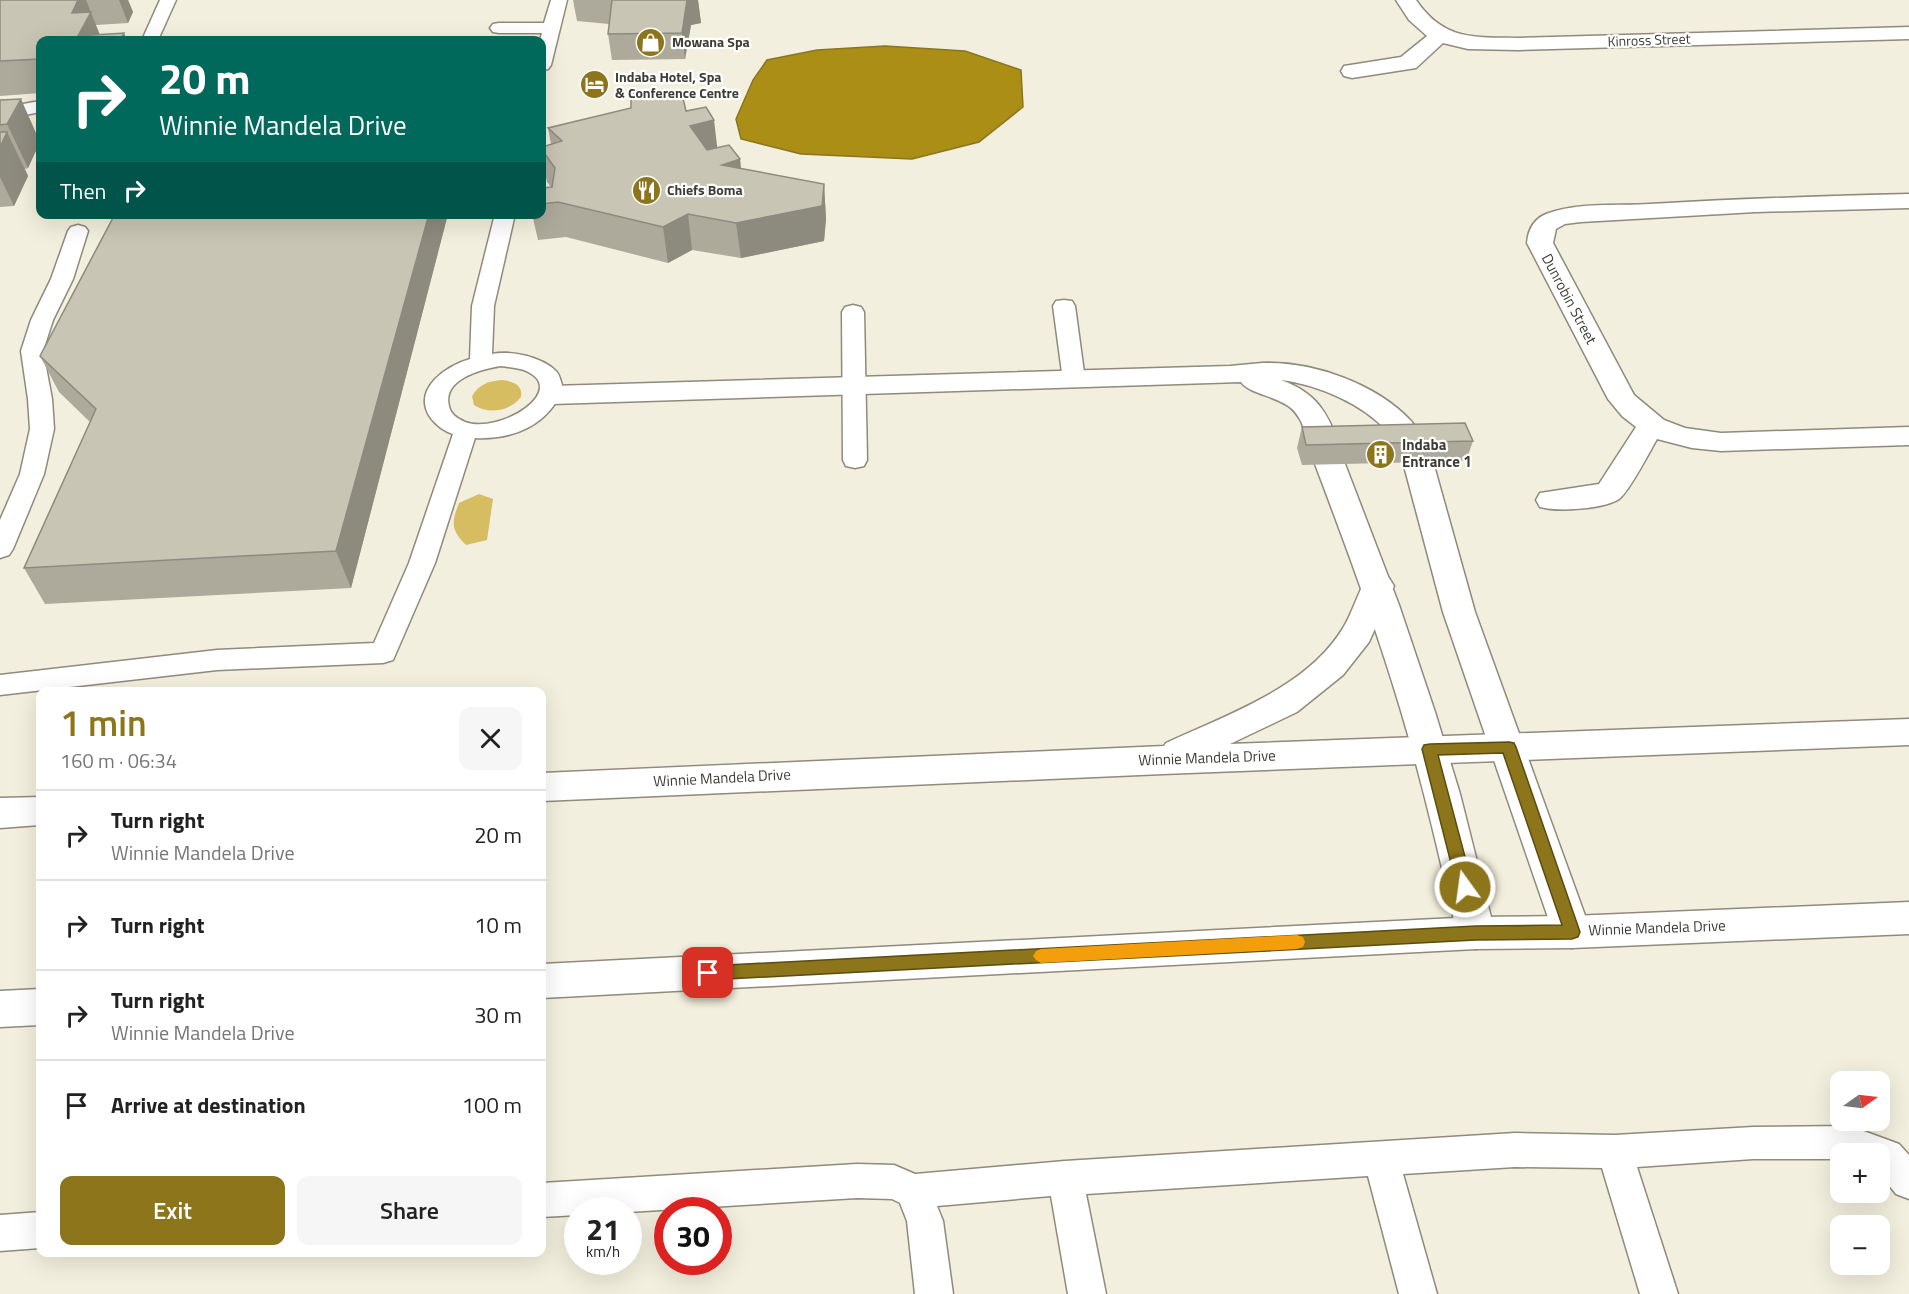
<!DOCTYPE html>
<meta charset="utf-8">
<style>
:root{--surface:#fff;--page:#f6f6f6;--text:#222;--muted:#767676;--line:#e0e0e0;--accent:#8c751a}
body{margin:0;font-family:"Titillium Web",sans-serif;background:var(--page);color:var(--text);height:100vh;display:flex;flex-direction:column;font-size:22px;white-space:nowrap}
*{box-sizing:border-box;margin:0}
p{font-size:20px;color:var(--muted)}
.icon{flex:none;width:33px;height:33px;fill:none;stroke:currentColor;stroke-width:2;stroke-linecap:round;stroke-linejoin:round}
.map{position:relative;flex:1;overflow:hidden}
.details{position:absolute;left:36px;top:687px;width:510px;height:570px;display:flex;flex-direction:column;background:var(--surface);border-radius:12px;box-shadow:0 6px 24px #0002}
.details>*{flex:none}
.guide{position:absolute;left:36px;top:36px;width:510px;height:183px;border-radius:12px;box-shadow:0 6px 24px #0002;background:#00695c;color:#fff;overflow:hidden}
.needle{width:39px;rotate:76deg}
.tools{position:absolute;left:1830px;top:1071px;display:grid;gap:12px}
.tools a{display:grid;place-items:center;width:60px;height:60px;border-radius:12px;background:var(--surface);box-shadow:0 6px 24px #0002;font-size:30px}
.speed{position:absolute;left:564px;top:1197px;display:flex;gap:12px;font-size:30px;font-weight:700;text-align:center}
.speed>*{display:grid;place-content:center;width:78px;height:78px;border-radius:50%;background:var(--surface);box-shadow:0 6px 24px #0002;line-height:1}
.speed small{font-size:15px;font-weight:400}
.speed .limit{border:9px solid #d22;background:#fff;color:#111}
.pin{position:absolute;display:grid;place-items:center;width:51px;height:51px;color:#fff;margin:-26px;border-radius:12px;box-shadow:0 3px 9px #0006}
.me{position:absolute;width:66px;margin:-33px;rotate:346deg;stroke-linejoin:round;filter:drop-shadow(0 0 4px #0008)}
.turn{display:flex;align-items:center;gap:21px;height:126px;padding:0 24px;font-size:27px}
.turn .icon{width:78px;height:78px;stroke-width:2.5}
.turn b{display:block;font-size:42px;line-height:51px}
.then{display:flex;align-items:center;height:57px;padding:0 24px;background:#0003;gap:12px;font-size:22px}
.round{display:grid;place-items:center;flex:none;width:63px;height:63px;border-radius:12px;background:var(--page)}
.overview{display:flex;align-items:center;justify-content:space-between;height:102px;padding:0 24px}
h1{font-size:36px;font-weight:600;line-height:45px;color:var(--accent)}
.primary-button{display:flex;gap:12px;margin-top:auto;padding:12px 24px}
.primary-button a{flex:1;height:69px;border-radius:12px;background:var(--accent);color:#fff;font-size:24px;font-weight:600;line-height:69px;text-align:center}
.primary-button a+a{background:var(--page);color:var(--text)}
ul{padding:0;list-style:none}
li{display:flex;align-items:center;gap:18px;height:90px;padding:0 24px;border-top:2px solid var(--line)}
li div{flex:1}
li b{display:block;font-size:22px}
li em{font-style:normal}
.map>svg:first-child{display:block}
</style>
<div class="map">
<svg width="1909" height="1294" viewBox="0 0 1909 1294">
<rect width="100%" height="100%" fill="#f3efde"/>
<g fill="#d6bd61">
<path d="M502 380C513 381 523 385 521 397 510 411 489 415 474 405L472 396C479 384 489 381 502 380Z"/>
<path d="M479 494 493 499 487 540 466 545C451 530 451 523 459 503Z"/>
</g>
<polygon fill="#aa8e15" stroke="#8a751f" stroke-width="1.5" points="885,46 965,51 1021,70 1023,107 979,142 912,159 801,154 741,139 736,119 753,80 767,60 817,50"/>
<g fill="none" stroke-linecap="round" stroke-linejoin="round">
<defs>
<g id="lane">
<polygon points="160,0 176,0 158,40 142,40"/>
<polygon points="551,0 567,0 551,65 548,69 542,70 540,40 542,33 499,33 493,32 490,28 493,24 499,23 544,23"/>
<polygon points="40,101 40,112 0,120 0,108"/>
<path d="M495 214H515L494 306 492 354C511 350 542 357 556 371 560 375 561 383 563 388 549 425 513 440 475 438L435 563 393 660 383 663 217 670 0 695V675L217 650 374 643 409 563 453 434C444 431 436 425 430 417 412 389 446 366 470 359L472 306ZM501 366C508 367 517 368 524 370 572 389 500 435 465 422 458 419 450 414 449 406 442 379 482 369 501 366Z"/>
<polygon points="78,225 85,227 88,231 73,279 53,320 43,351 52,399 54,429 44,474 13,549 9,555 0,558 0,520 20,474 30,429 28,399 21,351 31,320 51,279 68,231 71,227"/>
<polygon points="1064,300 1072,301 1075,306 1085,380 1082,385 1074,387 1066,385 1063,380 1053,306 1056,301"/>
<polygon points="853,305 861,307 864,312 867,460 864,466 855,468 846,466 843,460 842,312 845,307"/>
<polygon points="1850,1126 1899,1144 1909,1155 1909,1199 1896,1194 1880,1174 1880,1154 1840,1154 1840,1159 1753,1159 1637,1167 1678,1294 1640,1294 1602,1168 1515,1167 1403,1174 1437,1294 1399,1294 1368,1176 1086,1194 1106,1294 1068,1294 1051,1196 937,1206 943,1221 953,1294 915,1294 907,1221 900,1203 892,1199 857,1198 628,1212 578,1210 578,1215 542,1217 542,1183 857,1164 894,1165 915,1174 1065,1161 1515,1133 1615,1135 1753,1127"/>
<polygon points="40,1212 40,1248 0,1251 0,1215"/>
</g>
<g id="street">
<path d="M1396 0H1416C1444 41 1474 37 1518 38L1909 27V39L1518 50 1468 49 1443 43 1416 68 1352 78 1344 76 1341 71 1344 66 1401 57 1427 36 1409 20Z"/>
<path d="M1909 194V208L1756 212 1581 222 1565 224 1556 229 1553 243 1634 395 1664 420 1685 428 1721 433 1909 427V445L1721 451 1692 448 1657 439C1650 451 1629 492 1619 499 1604 509 1558 512 1540 507L1536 500 1540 493 1599 484 1636 427 1622 416 1608 399 1527 243C1528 230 1534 219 1546 214 1577 202 1617 206 1650 204 1736 199 1822 196 1909 194Z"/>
<path d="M1262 363C1313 361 1377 384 1411 421 1417 428 1421 437 1426 445L1418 452 1428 455 1433 462 1475 612 1591 932 1586 944 1572 948 1558 944 1553 932 1443 612 1403 462 1411 454 1401 452C1397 445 1394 438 1388 432 1363 404 1319 385 1281 380 1317 393 1328 413 1340 447L1335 454 1331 455 1340 457 1345 464 1399 605 1435 712 1460 794 1495 933 1490 945 1476 949 1462 945 1457 933C1440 859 1423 784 1401 711 1376 627 1346 546 1315 464L1320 457 1324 456 1315 454C1305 439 1305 420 1291 408 1277 396 1249 394 1241 382L552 404 542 401 538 395 542 389 552 386 1230 366Z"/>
</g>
<g id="secondary">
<path d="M1378 575 1389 578 1394 586 1369 642 1343 675 1297 712 1230 744 1909 719V745L1163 774 542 801V773L1164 746 1166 743C1226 715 1307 688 1343 628 1353 612 1357 594 1367 578Z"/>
<polygon points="40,797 40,825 0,828 0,798"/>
<polygon points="1909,902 1909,934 1572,948 1476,949 542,998 542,964 1476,917 1572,916"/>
<polygon points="40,989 40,1025 0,1027 0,991"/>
</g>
</defs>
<use href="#lane" stroke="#8f8a7b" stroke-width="3"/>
<use href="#street" stroke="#8f8a7b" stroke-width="3"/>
<use href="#secondary" stroke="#8f8a7b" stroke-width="3"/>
<use href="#lane" fill="#fff" fill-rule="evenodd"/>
<use href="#street" fill="#fff" fill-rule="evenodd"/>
<use href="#secondary" fill="#fff" fill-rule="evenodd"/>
</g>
<g fill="#ada99b">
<polygon points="0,0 128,0 133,12 128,23 96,25 40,40 40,93 0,96"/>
<polygon points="573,0 698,0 701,23 691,25 685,59 612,60 608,34 609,24 577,21"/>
<polygon points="0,100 40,142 28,168 25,169 28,176 14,206 0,207"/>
<polygon points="686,111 718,148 740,159 741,169 824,184 826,219 824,241 741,258 692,250 668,263 566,237 538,240 532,214 542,214 542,188 551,187 547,182 542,157 542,147 551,144 548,128"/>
<polygon points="115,214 448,214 351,588 45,604 24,568 90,422 59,392 40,356"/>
<polygon points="1302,427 1473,441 1466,461 1302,465 1297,448"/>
</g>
<g fill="#8d8a7e">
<polygon points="78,0 86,0 102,40 80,40 72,13"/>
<polygon points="119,0 128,0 133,12 128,23"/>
<polygon points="687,0 698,0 701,23 691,25 685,59 682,33"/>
<polygon points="124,33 127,40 120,40"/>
<polygon points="21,99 40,142 28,168 7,124"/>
<polygon points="714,120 718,154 695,160 690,126"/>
<polygon points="7,132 28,176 14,206 0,177 0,147"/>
<polygon points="740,159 743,194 722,165"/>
<polygon points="824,184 826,219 824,241 741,258 736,223"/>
<polygon points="429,214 448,214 351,588 336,551"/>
<polygon points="688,214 692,250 668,263 663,227"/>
</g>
<g fill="#c9c5b4" stroke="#8d8a7e" stroke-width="1.5">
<polygon points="0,0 78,0 72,13 91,12 78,36 124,33 120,40 40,40 40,59 0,61"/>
<polygon points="612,0 687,0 682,33 608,34"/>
<polygon points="681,90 686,111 706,107 714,120 690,126 707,150 729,145 740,159 722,165 824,184 822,206 736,223 688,214 663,227 558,202 542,204 542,188 552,187 555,168 542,150 542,147 562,141 548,128 631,108 631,93"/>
<polygon points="21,99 7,124 0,125 0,100"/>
<polygon points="0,132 7,132 0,147"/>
<polygon points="115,214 429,214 336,551 24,568 96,409 40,356"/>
<polygon points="1465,423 1473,441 1306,445 1302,427"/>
</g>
<polygon fill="#8c751a" stroke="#5b4c11" stroke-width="1.5" points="1509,742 1514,743 1516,747 1580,932 1578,937 1572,939 1476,940 708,980 702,978 699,973 702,968 708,966 1476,926 1562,925 1503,753 1438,755 1473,887 1470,892 1465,893 1459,892 1457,887 1422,749 1424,745 1430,744"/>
<polygon fill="#f59e0b" points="1297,935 1303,937 1305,942 1303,947 1297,949 1041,963 1036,960 1033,956 1036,951 1041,949"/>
<defs>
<symbol id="shop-disc" viewBox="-11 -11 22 22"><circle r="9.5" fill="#8c751a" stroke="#fff"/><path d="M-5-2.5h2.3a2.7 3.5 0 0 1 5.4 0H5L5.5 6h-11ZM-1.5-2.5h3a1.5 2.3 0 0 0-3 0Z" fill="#fff"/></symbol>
<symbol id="hotel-disc" viewBox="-11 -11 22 22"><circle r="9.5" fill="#8c751a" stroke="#fff"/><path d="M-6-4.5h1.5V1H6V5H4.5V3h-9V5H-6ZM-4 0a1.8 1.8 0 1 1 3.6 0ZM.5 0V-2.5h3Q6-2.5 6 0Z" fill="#fff"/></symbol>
<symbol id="restaurant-disc" viewBox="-11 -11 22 22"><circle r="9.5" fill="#8c751a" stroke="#fff"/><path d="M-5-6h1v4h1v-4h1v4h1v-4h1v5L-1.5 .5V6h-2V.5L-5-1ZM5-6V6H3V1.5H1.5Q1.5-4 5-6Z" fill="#fff"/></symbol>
<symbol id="building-disc" viewBox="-11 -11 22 22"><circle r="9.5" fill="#8c751a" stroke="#fff"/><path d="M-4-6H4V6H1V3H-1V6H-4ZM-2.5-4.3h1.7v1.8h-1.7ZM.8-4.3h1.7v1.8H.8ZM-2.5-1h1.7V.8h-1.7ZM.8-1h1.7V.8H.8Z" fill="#fff"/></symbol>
</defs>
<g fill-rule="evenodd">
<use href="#shop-disc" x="634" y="26" width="33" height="33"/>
<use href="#hotel-disc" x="578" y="68" width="33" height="33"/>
<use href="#restaurant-disc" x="630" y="174" width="33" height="33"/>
<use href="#building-disc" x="1364" y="438" width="33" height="33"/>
</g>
<g text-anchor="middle" stroke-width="4.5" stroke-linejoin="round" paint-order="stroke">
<g font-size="14" fill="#3e3c35" stroke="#fff">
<text transform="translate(1649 40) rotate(-2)" y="5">Kinross Street</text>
</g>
<g font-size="14" font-weight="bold" fill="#3e3c35" stroke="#fff" text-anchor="start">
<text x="672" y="47">Mowana Spa</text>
<text x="615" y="82">Indaba Hotel, Spa<tspan x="615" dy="16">&amp; Conference Centre</tspan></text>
<text x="667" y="195">Chiefs Boma</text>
</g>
<g font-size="15" fill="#3e3c35" stroke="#fff">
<text transform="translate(1569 299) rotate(62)" y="5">Dunrobin Street</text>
<text transform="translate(1207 758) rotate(-2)" y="5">Winnie Mandela Drive</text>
<text transform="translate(722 778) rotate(-3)" y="5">Winnie Mandela Drive</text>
<text transform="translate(1657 928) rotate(-2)" y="5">Winnie Mandela Drive</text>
</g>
<g font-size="15" font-weight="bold" fill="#3e3c35" stroke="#fff" text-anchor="start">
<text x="1402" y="450">Indaba<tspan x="1402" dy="17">Entrance 1</tspan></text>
</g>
</g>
</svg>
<div class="tools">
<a><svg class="needle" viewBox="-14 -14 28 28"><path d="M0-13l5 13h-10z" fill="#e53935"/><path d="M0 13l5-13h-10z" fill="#767676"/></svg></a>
<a>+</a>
<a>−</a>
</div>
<div class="speed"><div>21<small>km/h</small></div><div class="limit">30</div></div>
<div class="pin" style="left:708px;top:973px;background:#d93025"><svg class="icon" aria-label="arrive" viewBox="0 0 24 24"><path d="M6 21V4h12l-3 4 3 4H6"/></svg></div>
<svg class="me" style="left:1465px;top:887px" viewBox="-20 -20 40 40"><circle r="17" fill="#8c751a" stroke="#fff" stroke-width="3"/><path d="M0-11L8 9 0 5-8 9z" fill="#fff"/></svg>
<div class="guide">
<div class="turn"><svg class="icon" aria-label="right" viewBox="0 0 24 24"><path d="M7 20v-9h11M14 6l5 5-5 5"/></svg><div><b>20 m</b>Winnie Mandela Drive</div></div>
<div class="then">Then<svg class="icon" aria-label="right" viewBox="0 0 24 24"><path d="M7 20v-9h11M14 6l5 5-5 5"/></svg></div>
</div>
<section class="details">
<div class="overview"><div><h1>1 min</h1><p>160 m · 06:34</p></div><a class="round"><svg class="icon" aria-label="close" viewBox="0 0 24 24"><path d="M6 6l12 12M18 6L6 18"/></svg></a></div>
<ul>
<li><svg class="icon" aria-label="right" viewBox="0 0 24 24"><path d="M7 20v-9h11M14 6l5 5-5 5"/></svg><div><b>Turn right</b><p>Winnie Mandela Drive</p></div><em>20 m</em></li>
<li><svg class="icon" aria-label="right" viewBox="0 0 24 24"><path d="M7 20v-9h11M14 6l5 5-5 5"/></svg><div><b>Turn right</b></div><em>10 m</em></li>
<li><svg class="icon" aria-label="right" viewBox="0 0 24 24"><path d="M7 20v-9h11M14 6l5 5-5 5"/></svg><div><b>Turn right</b><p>Winnie Mandela Drive</p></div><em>30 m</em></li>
<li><svg class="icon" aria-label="arrive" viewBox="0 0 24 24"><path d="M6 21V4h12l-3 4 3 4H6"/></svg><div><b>Arrive at destination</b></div><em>100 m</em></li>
</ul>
<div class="primary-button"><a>Exit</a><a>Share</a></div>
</section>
</div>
